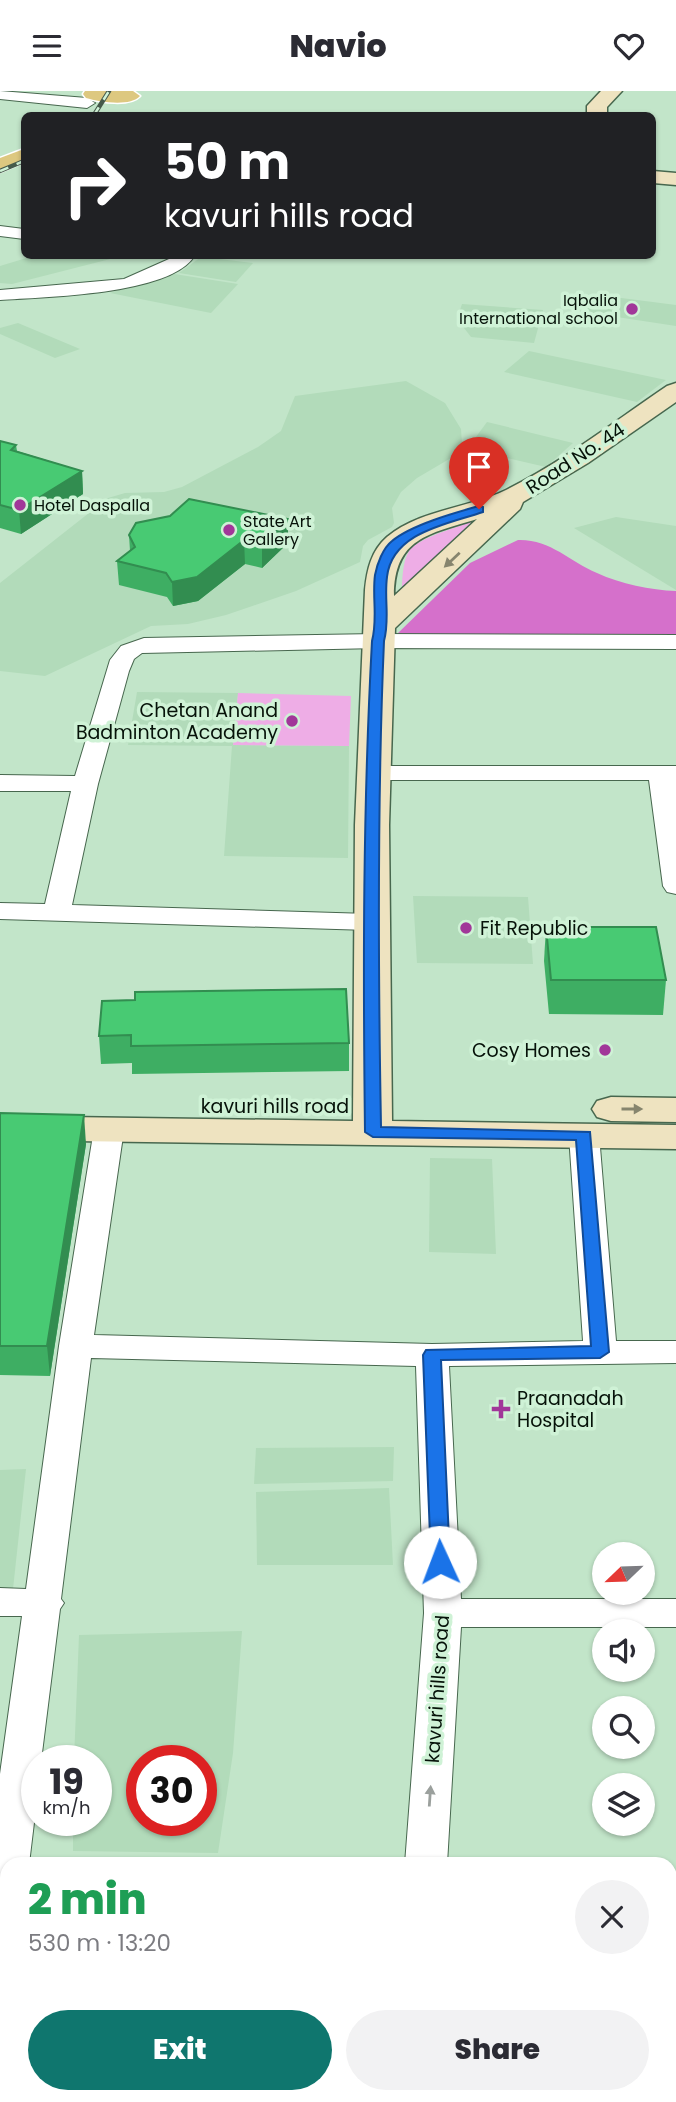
<!DOCTYPE html>
<meta charset="utf-8">
<style>
:root{--surface:#fff;--page:#f2f2f3;--text:#2b2b33;--muted:#7c7c81;--accent:#0f766e}
body{margin:0;font-family:Poppins,sans-serif;background:var(--page);color:var(--text);height:100vh;display:flex;flex-direction:column;font-size:26px;white-space:nowrap}
*{box-sizing:border-box;margin:0}
p{font-size:23px;color:var(--muted)}
.icon{flex:none;width:38px;height:38px;fill:none;stroke:currentColor;stroke-width:2;stroke-linecap:round;stroke-linejoin:round}
.map{position:relative;flex:1;overflow:hidden}
.sheet{position:absolute;left:0px;top:1766px;width:677px;height:247px;display:flex;flex-direction:column;background:var(--surface);border-radius:21px 21px 0 0;box-shadow:0 2px 5px #0004}
.sheet>*{flex:none}
.hud{position:absolute;left:21px;top:21px;width:635px;height:147px;border-radius:10px;box-shadow:0 2px 5px #0004;background:#202124;color:#fff;overflow:hidden}
.needle{width:46px;rotate:247deg}
.buttons{position:absolute;left:592px;top:1451px;display:grid;gap:14px}
.buttons a{display:grid;place-items:center;width:63px;height:63px;border-radius:50%;background:var(--surface);box-shadow:0 2px 5px #0004;font-size:35px}
.speed{position:absolute;left:21px;top:1654px;display:flex;gap:14px;font-size:35px;font-weight:700;text-align:center}
.speed>*{display:grid;place-content:center;width:91px;height:91px;border-radius:50%;background:var(--surface);box-shadow:0 2px 5px #0004;line-height:1}
.speed small{font-size:18px;font-weight:400}
.speed .limit{border:10px solid #d22;background:#fff;color:#111}
.pin{position:absolute;display:grid;place-items:center;width:60px;height:60px;color:#fff;margin:-72px -30px;border-radius:50% 50% 50% 0;rotate:-45deg;box-shadow:0 0 7px #0007}
.pin .icon{rotate:45deg}
.me{position:absolute;width:77px;margin:-38px;rotate:358deg;stroke-linejoin:round;filter:drop-shadow(0 0 5px #0008)}
.turn{display:flex;align-items:center;gap:24px;height:147px;padding:0 28px;font-size:32px}
.turn .icon{width:91px;height:91px;stroke-width:2.5}
.turn b{display:block;font-size:49px;line-height:60px}
.round{display:grid;place-items:center;flex:none;width:74px;height:74px;border-radius:37px;background:var(--page)}
.headline{display:flex;align-items:center;justify-content:space-between;height:119px;padding:0 28px}
h1{font-size:42px;font-weight:800;line-height:52px;color:#1e9e55}
.cta{display:flex;gap:14px;margin-top:auto;padding:14px 28px}
.cta a{flex:1;height:80px;border-radius:42px;background:var(--accent);color:#fff;font-size:28px;font-weight:800;line-height:80px;text-align:center}
.cta a+a{background:var(--page);color:var(--text)}
header{display:flex;justify-content:space-between;align-items:center;height:91px;padding:0 28px;background:var(--surface);font-size:32px;font-weight:800}
.map>svg:first-child{display:block}
</style>
<header><svg class="icon" aria-label="menu" viewBox="0 0 24 24"><path d="M4 6h16M4 12h16M4 18h16"/></svg>Navio<svg class="icon" aria-label="heart" viewBox="0 0 24 24"><path d="M12 20l-8-8c-3-5 5-10 8-4 3-6 11-1 8 4z"/></svg></header>
<div class="map">
<svg width="676" height="2011" viewBox="0 0 676 2011">
<rect width="100%" height="100%" fill="#c2e5c9"/>
<g fill="#b2dbba" fill-rule="evenodd">
<polygon points="33,165 33,164 122,165 12,193 0,192 0,175"/>
<polygon points="201,166 202,166 253,172 236,191 179,182"/>
<polygon points="168,182 238,193 211,222 110,202"/>
<polygon points="598,204 676,214 676,235 584,221"/>
<polygon points="462,213 543,219 534,252 471,246 457,228"/>
<polygon points="18,232 80,258 55,267 0,243 0,237"/>
<polygon points="529,260 666,289 637,311 504,281"/>
<polygon points="406,290 445,312 461,338 462,353 451,367 417,387 401,401 392,417 394,432 392,436 368,449 363,455 360,471 296,500 226,524 188,533 151,535 45,585 0,580 0,492 108,407 125,402 164,401 182,396 258,356 281,340 295,305"/>
<polygon points="487,331 573,352 546,376 467,358"/>
<polygon points="616,426 676,435 676,499 574,437"/>
<polygon points="137,601 238,602 233,654 349,655 348,767 224,765 232,655 128,654"/>
<polygon points="413,805 528,806 533,873 417,872"/>
<polygon points="430,1067 492,1068 496,1163 429,1161"/>
<polygon points="394,1356 393,1390 254,1393 256,1357"/>
<polygon points="26,1378 13,1498 0,1498 0,1379"/>
<polygon points="389,1397 393,1474 257,1474 256,1401"/>
<path d="M242 1540 233 1662 218 1762 73 1760V1729H96V1670L74 1669 79 1544ZM142 1670H201V1729H142Z"/>
</g>
<g fill="#eeade6">
<path d="M485 426 402 504C402 491 402 472 409 460 418 446 468 433 485 426Z"/>
<polygon points="238,602 351,605 349,655 233,654"/>
</g>
<path fill="#d570cb" d="M518 449C550 448 569 470 597 482 621 493 650 499 676 500V546L396 544 470 472Z"/>
<g fill="none" stroke-linecap="round" stroke-linejoin="round">
<defs>
<g id="street">
<polygon points="0,0 87,7 95,12 87,17 0,8"/>
<polygon points="0,135 24,138 24,148 0,145"/>
<path d="M178 164H195C173 204 43 206 0 209V199L124 188Z"/>
<polygon points="378,543 676,544 676,558 378,557 142,562 134,568 129,580 98,693 72,814 369,823 379,825 383,831 379,837 369,839 0,828 0,812 45,813 71,700 0,700 0,684 75,685 110,569 121,555 144,547"/>
<polygon points="372,675 676,675 676,803 667,801 663,795 649,689 372,689 363,687 360,682 363,677"/>
<polygon points="109,1029 120,1031 124,1038 94,1244 432,1253 583,1250 569,1044 573,1037 584,1035 595,1037 599,1044 616,1250 676,1250 676,1272 449,1275 461,1508 676,1508 676,1536 461,1536 447,1773 405,1773 424,1522 416,1275 91,1267 61,1508 64,1512 60,1518 41,1670 37,1670 37,1707 29,1773 7,1773 7,1846 0,1849 0,1683 22,1525 0,1525 0,1497 26,1498 59,1255 94,1038 98,1031"/>
</g>
<g id="secondary">
<polygon points="601,0 622,0 607,16 607,24 587,24 587,15"/>
<polygon points="653,80 676,82 676,94 653,92"/>
<path d="M676 292V311L588 372 523 411 520 418 395 537 389 734 392 1030 676 1034V1058L0 1049V1025L353 1030 355 734 365 499C367 479 371 460 387 446 419 419 469 417 506 399 563 371 615 330 667 295ZM477 428 394 505C394 447 429 443 477 428Z"/>
<polygon points="611,1006 676,1007 676,1031 611,1030 597,1026 592,1018 597,1010"/>
<rect x="670" y="1836" width="6" height="46"/>
<rect x="470" y="2006" width="58" height="5"/>
</g>
<g id="primary">
<path d="M85 0H133L140 5C130 16 100 11 86 7L83 3Z"/>
<polygon points="24,58 24,71 0,81 0,67"/>
</g>
</defs>
<use href="#street" stroke="#47674e" stroke-width="2"/>
<use href="#secondary" stroke="#47674e" stroke-width="3"/>
<use href="#primary" stroke="#fff" stroke-width="3"/>
<use href="#street" fill="#fff" fill-rule="evenodd"/>
<use href="#secondary" fill="#eee3c0" fill-rule="evenodd"/>
<use href="#primary" fill="#ddc880" fill-rule="evenodd"/>
<defs>
<g id="rail">
<polyline points="94,24 109,0"/>
<polyline points="0,80 24,70"/>
</g>
</defs>
<use href="#rail" stroke="#465a4b" stroke-width="4.5"/>
<use href="#rail" stroke="#cff2d6" stroke-width="2.5" stroke-dasharray="9" stroke-linecap="butt"/>
</g>
<g fill="#3eae63">
<polygon points="0,350 16,354 17,360 82,380 83,403 21,443 0,437"/>
<polygon points="129,444 288,452 262,477 245,473 198,510 173,515 167,506 119,494 117,470 130,460"/>
<polygon points="546,836 666,889 663,924 549,923 544,870"/>
<polygon points="102,910 349,952 349,980 132,983 132,972 101,973 99,945"/>
<polygon points="0,1022 86,1053 50,1285 0,1284"/>
</g>
<g fill="#328d50">
<polygon points="82,380 83,403 21,443 19,419"/>
<polygon points="288,428 288,452 262,477 262,453"/>
<polygon points="244,449 245,473 198,510 173,515 172,491"/>
<polygon points="84,1024 86,1053 50,1285 47,1255"/>
</g>
<g fill="#48ca73" stroke="#328d50" stroke-width="2">
<polygon points="0,350 16,354 11,359 82,380 19,419 0,414"/>
<polygon points="189,408 288,428 262,453 244,449 197,486 172,491 166,482 117,470 135,456 129,444 136,432 170,425"/>
<polygon points="546,836 656,836 666,889 551,889"/>
<polygon points="346,898 349,952 131,955 131,944 99,945 102,910 135,909 135,901"/>
<polygon points="0,1022 84,1024 47,1255 0,1255"/>
</g>
<defs><path id="oneway-solid" d="M-6-.8H1V-3.2L6.5 0L1 3.2V.8H-6Z" transform="scale(1.75)"/></defs>
<g fill="#86856e">
<use href="#oneway-solid" transform="translate(452 469) rotate(137)"/>
<use href="#oneway-solid" transform="translate(632 1018)"/>
</g>
<use fill="#9ba09d" href="#oneway-solid" transform="translate(430 1705) rotate(-86)"/>
<path fill="#1a73e8" stroke="#114b97" stroke-width="2" d="M479 415 483 416V421C448 433 392 441 387 486 384 508 390 528 384 550 377 712 378 873 381 1036L590 1041 609 1261 600 1267 441 1269 450 1471 447 1476 440 1478 434 1476 431 1471 423 1264 426 1259 591 1255 576 1049 373 1046 365 1041C363 876 363 715 372 550 378 528 372 506 375 484 377 473 383 457 392 450 411 434 454 422 479 415Z"/>
<g fill="#a13799" stroke="#cff2d6" stroke-width="2.5">
<circle cx="632" cy="218" r="7"/>
<circle cx="20" cy="414" r="7"/>
<circle cx="229" cy="439" r="7"/>
<circle cx="292" cy="630" r="7"/>
<circle cx="466" cy="837" r="7"/>
<circle cx="605" cy="959" r="7"/>
<path d="M497.5 1307.5h7v7h7v7h-7v7h-7v-7h-7v-7h7z"/>
</g>
<g text-anchor="middle" stroke-width="7" stroke-linejoin="round" paint-order="stroke">
<g font-size="16" fill="#061209" stroke="#cff2d6" text-anchor="start">
<text x="618" y="215" text-anchor="end">Iqbalia<tspan x="618" dy="18">International school</tspan></text>
<text x="34" y="420">Hotel Daspalla</text>
<text x="243" y="436">State Art<tspan x="243" dy="18">Gallery</tspan></text>
</g>
<g font-size="19" fill="#061209" stroke="#cff2d6">
<text transform="translate(575 367) rotate(-33)" y="7">Road No. 44</text>
<text x="275" y="1022">kavuri hills road</text>
<text transform="translate(437 1598) rotate(-86)" y="7">kavuri hills road</text>
</g>
<g font-size="19" fill="#061209" stroke="#cff2d6" text-anchor="end">
<text x="278" y="626">Chetan Anand<tspan x="278" dy="22">Badminton Academy</tspan></text>
<text x="480" y="844" text-anchor="start">Fit Republic</text>
<text x="591" y="966">Cosy Homes</text>
<text x="517" y="1314" text-anchor="start">Praanadah<tspan x="517" dy="22">Hospital</tspan></text>
</g>
</g>
</svg>
<div class="buttons">
<a><svg class="needle" viewBox="-14 -14 28 28"><path d="M0-13l5 13h-10z" fill="#e53935"/><path d="M0 13l5-13h-10z" fill="#7c7c81"/></svg></a>
<a><svg class="icon" aria-label="sound" viewBox="0 0 24 24"><path d="M4 9h4l5-4v14l-5-4H4zM17 9q2 3 0 6"/></svg></a>
<a><svg class="icon" aria-label="search" viewBox="0 0 24 24"><circle cx="10" cy="10" r="6"/><path d="M15 15l6 6"/></svg></a>
<a><svg class="icon" aria-label="layers" viewBox="0 0 24 24"><path d="M12 4l9 5-9 5-9-5zM3 14l9 5 9-5"/></svg></a>
</div>
<div class="speed"><div>19<small>km/h</small></div><div class="limit">30</div></div>
<div class="pin" style="left:479px;top:418px;background:#d93025"><svg class="icon" aria-label="arrive" viewBox="0 0 24 24"><path d="M6 21V4h12l-3 4 3 4H6"/></svg></div>
<svg class="me" style="left:440px;top:1471px" viewBox="-20 -20 40 40"><circle r="19" fill="#fff"/><path d="M0-13L10 11 0 6-10 11z" fill="#1a73e8"/></svg>
<div class="hud">
<div class="turn"><svg class="icon" aria-label="right" viewBox="0 0 24 24"><path d="M7 20v-9h11M14 6l5 5-5 5"/></svg><div><b>50 m</b>kavuri hills road</div></div>
</div>
<section class="sheet">
<div class="headline"><div><h1>2 min</h1><p>530 m · 13:20</p></div><a class="round"><svg class="icon" aria-label="close" viewBox="0 0 24 24"><path d="M6 6l12 12M18 6L6 18"/></svg></a></div>
<div class="cta"><a>Exit</a><a>Share</a></div>
</section>
</div>
